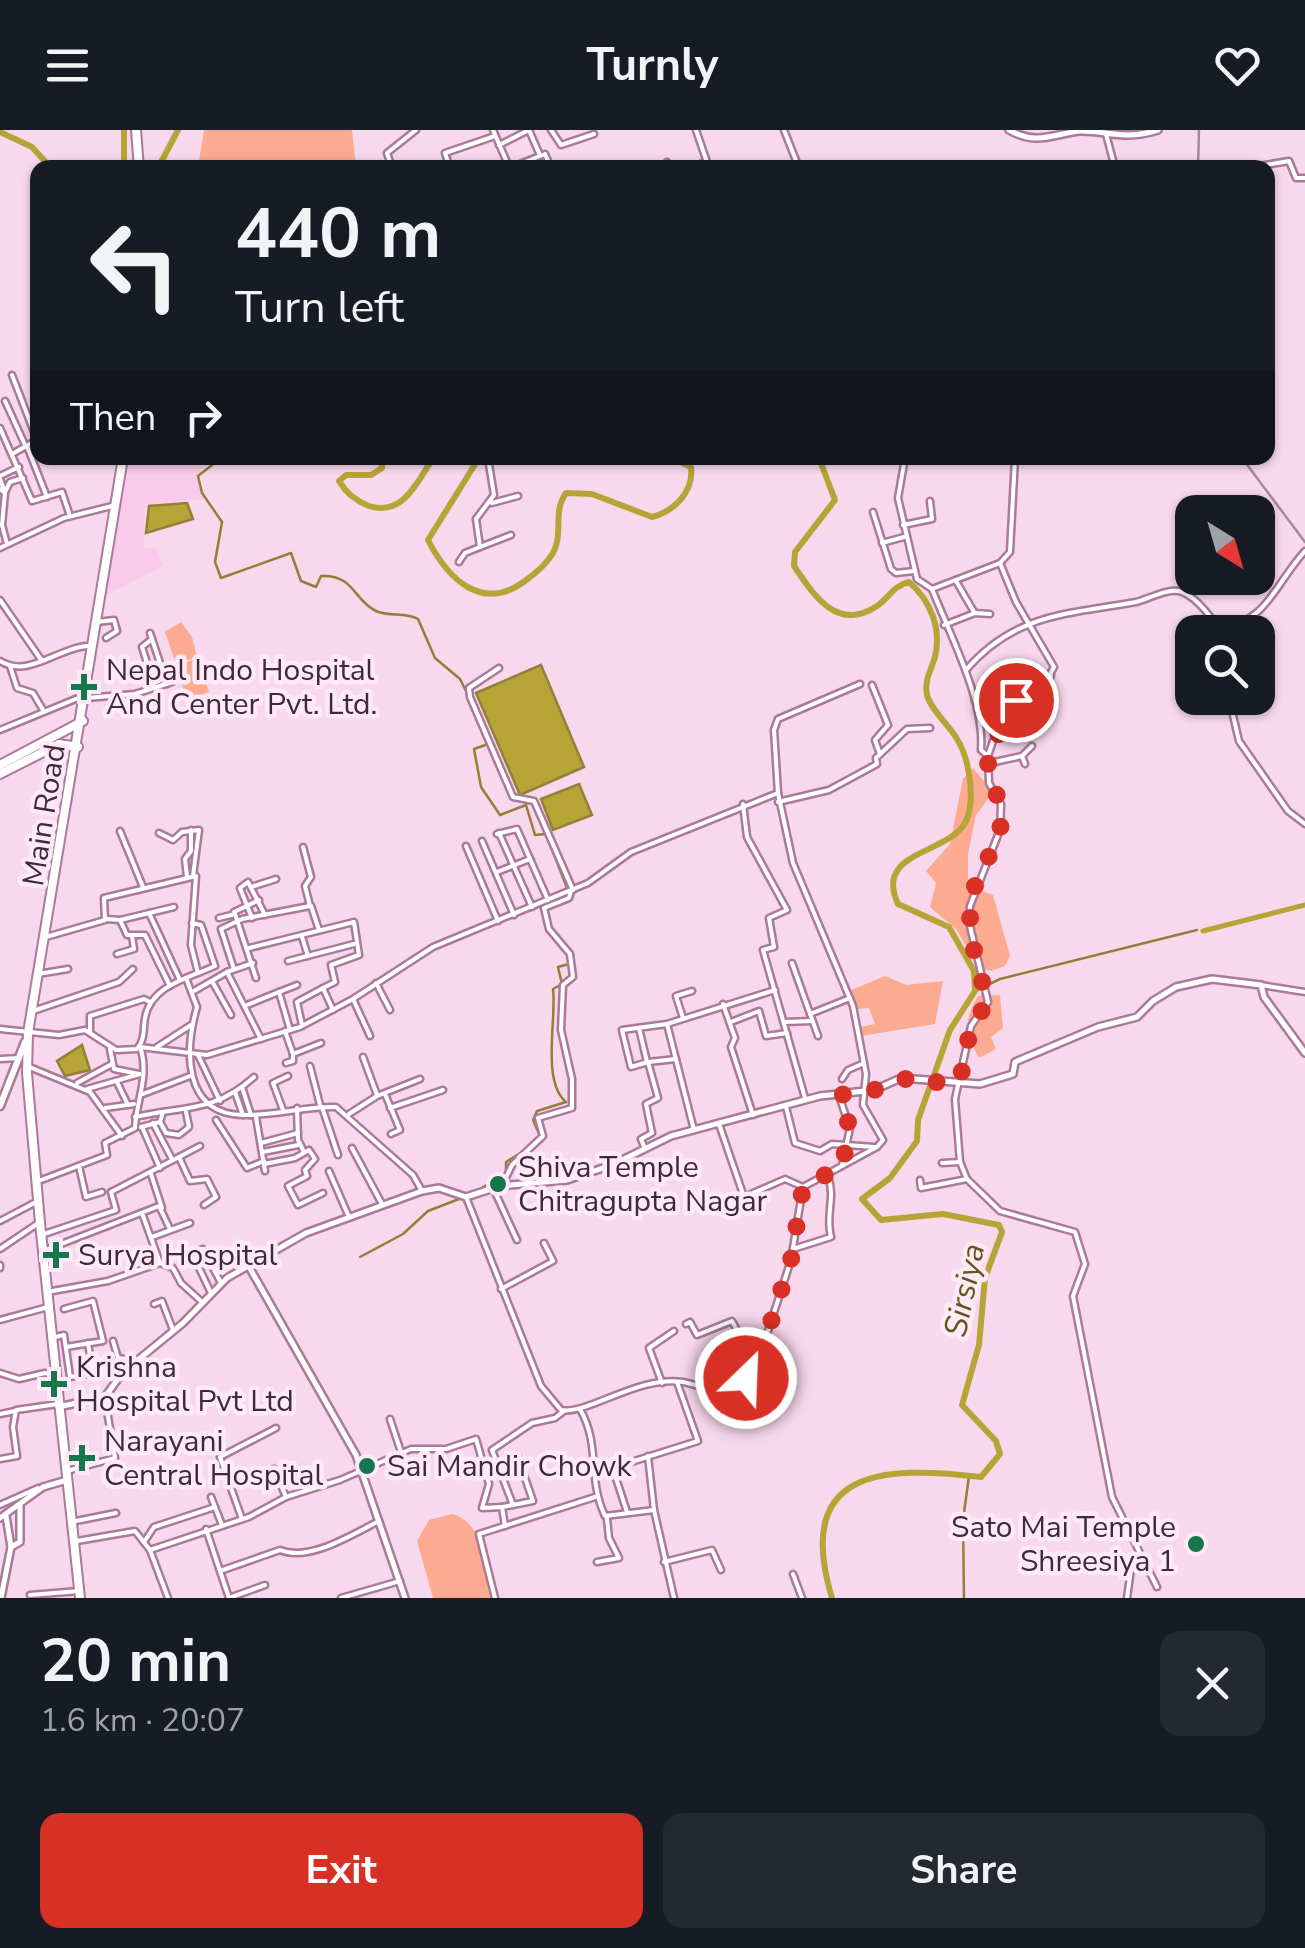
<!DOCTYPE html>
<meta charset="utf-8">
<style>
:root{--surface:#171b24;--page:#242831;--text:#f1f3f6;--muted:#9ea1a6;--accent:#d93025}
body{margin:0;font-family:"Nunito Sans",sans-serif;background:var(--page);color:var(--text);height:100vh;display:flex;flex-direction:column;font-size:38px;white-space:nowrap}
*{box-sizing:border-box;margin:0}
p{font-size:32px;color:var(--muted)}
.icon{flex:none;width:55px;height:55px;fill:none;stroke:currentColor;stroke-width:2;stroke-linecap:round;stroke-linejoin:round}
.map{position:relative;height:1468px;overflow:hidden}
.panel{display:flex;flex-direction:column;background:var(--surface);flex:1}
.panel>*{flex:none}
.banner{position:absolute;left:30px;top:30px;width:1245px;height:305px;border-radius:20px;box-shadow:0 2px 8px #0004;background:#171b24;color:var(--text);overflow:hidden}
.needle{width:65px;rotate:143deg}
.controls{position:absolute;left:1175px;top:365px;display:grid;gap:20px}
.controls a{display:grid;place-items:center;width:100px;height:100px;border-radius:20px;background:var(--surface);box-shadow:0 2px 8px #0004;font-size:50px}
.pin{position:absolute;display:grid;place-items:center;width:85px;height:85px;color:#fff;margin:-42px;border:5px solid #fff;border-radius:50%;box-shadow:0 2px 10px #0007}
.me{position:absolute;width:110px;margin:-55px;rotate:24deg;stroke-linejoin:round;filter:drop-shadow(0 0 8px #0008)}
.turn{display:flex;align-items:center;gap:35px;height:210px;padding:0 40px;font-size:45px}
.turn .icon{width:130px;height:130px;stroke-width:2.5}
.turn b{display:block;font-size:70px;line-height:85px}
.then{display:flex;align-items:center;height:95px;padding:0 40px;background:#0003;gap:20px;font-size:38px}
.round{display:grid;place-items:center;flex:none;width:105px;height:105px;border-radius:20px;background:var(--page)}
.summary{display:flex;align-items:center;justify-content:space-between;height:170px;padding:0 40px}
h1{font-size:60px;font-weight:700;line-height:75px}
.action{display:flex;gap:20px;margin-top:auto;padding:20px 40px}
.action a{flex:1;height:115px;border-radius:20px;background:var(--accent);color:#fff;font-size:40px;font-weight:700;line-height:115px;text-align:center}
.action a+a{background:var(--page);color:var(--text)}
header{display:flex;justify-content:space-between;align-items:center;height:130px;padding:0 40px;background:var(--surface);font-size:45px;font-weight:700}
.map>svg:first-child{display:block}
</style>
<header><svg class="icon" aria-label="menu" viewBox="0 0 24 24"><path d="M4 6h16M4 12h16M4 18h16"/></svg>Turnly<svg class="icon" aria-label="heart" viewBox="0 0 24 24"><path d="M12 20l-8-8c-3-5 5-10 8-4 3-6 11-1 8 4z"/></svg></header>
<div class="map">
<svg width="1305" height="1468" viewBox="0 0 1305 1468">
<rect width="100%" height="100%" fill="#f8d8ed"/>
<polygon fill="#facaea" points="128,328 213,328 196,346 203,370 145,374 144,417 157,419 163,436 106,465"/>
<g fill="#fcab90">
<polygon points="204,0 352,0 356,37 198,37"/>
<polygon points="181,492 192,507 197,527 176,534 165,502"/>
<polygon points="198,528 209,562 187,569 176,536"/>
<polygon points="973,638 993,662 976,685 968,724 968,756 993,765 1010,826 1005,836 991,841 979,838 956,799 930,777 936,753 926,741 950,714 963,649"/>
<polygon points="885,846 906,855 943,851 935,894 861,906 860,897 875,894 869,878 858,879 849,861"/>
<path d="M1000 865 1003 898 991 907 996 919 979 928C965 902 963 892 978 866Z"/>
<path d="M452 1384C481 1391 496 1441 490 1468H433L417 1411 429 1390Z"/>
</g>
<g fill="#b7a437" stroke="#937f37" stroke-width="2.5">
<polygon points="187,373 193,389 146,403 149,376"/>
<polygon points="541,535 584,637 520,665 476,563"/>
<polygon points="579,654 592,685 553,700 541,669"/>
<polygon points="82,915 90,940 65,946 57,931"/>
</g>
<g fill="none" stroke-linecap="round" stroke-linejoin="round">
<g stroke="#937f37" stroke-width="2.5">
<path d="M221 328 198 346 202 363 222 392 215 432 221 448 291 423 301 451 316 457 321 446C354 444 354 471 376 481 389 487 405 482 418 489L435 528 460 549 468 565"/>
<polyline points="488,614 474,619 481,657 500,685 526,675 535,705 546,704 567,758"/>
<polyline points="543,778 568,765"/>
<polyline points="559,813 568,826"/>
<polyline points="975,861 1000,849 1197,800"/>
<path d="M536 1010 540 1006 533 990 537 981 566 972C541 951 557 887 553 859L562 854 558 837 569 834"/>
<polyline points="475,1062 506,1043 506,1032 522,1022"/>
<polyline points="360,1127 403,1104 428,1081 459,1069"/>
<polyline points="964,1468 963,1390 969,1346"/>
</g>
<polyline stroke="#b7a437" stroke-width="5" points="1203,801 1305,775"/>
<g stroke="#b7a437" stroke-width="6">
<polyline points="0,2 32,17 51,38"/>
<polyline points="124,38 124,0"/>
<polyline points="158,38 178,0"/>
<path d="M382 328V338L371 345H346L339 351C346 363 356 371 369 376 403 387 418 351 433 328"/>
<path d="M479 328 428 410C449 451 483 482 525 451 536 443 546 435 553 423 564 403 552 383 566 363L592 364 652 387C675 381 694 361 691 337L673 328"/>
<path d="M819 328 835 370 795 422 794 436C813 464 837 503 877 476 889 468 893 456 909 452 930 470 942 498 935 527 931 540 924 551 927 565 931 580 949 595 957 609 969 628 976 669 966 691 950 725 873 720 898 774L949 797 974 841 975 861 950 900 918 990 917 1011 890 1048 862 1069 881 1090 943 1084 999 1095 1002 1102 985 1148 979 1215 962 1275 996 1311 1000 1324 981 1347C881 1335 793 1340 832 1468"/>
</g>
<defs>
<g id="minor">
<polyline points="493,0 509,37"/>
<polyline points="529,0 539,23"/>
<polyline points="551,0 561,15 594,4"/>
<polyline points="696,0 709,38"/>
<polyline points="784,0 799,38"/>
<polyline points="1106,4 1115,38"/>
<polyline points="499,15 529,0"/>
<polyline points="667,32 670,38"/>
<polyline points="1253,37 1289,31 1296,48 1305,48"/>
<polyline points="392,38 387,23 416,0"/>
<polyline points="450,38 445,23 495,6"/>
<polyline points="510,38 545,24 551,38"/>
<polyline points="694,38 706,31"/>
<polyline points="12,245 37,310 12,324"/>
<polyline points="5,271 26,317"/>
<polyline points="0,298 32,371 62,362 70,386"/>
<polyline points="27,316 47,367"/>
<polyline points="905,328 898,368 917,449 932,459 1000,433 1010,422 1015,328"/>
<polyline points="0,346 19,337"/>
<polyline points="0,349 4,360"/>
<polyline points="0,359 5,363 2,395 7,414"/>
<polyline points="5,362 10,352 23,348"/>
<polyline points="492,373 518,366"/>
<polyline points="873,382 891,439 896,443 914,441"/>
<polyline points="903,395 932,389 930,371"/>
<polyline points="882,413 904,407"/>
<polyline points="480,417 511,405"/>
<polyline points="0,418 64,388 112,376"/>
<polyline points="459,432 465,423 480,417 476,389 494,365 488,328"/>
<polyline points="1000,433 1016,472 1054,537 1049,546 1006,577 1005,597 993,611 988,626 989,653 1001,674 1000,700 970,776 969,792 988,872 971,896 955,969 960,1032 967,1049 1000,1081 1075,1102 1085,1134 1073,1166 1112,1367 1157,1457"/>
<polyline points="956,451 974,482"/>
<path d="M932 459C950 505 985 571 981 620L988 626"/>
<polyline points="0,470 42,531"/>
<polyline points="97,492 114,490 117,501 106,508"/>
<polyline points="944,495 975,483 990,484"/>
<path d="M1218 501C1269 490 1274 455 1305 421"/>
<polyline points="150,503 167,554"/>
<polyline points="152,509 142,517 155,558"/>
<path d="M0 531C28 549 59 517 88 516"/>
<polyline points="10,536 17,558 33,563 43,580"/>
<polyline points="499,538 469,558 470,567 513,667 534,671 573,760"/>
<path d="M966 540C1015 483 1069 484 1136 472 1149 469 1169 457 1182 462 1196 467 1214 489 1219 502"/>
<polyline points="872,555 888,595 875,610 880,624"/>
<polyline points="1046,559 1051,545"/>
<polyline points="86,568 135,564 172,552"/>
<polyline points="1229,568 1239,611 1288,681 1305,694"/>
<polyline points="0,600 83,566"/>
<polyline points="1022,626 1032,616"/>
<polyline points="990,633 1022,626 1025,634"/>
<polyline points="778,663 774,600 778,589 860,554"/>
<polyline points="778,672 829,660 877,634 876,628 907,599 930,598"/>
<polyline points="743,674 747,707 787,780 769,788 774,817 763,820 805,968"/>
<polyline points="120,701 143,757"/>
<polyline points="159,703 173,710 182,702 199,700 193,746"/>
<polyline points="499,703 532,777"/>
<polyline points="497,704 517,699 548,770"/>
<polyline points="482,711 514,785"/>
<polyline points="466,716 498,791"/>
<polyline points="497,742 530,729"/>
<polyline points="187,747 185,729 191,721 191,700"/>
<polyline points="254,756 276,749"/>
<polyline points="311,776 319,800"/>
<polyline points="234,782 259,770"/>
<polyline points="149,783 180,850"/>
<polyline points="219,788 235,784 256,848"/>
<polyline points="252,788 240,758 248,752 265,785"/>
<polyline points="106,789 120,790 174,777"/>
<polyline points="120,790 127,805 145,805 170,856"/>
<polyline points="46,807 105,790 104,768 196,746 191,815 198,843"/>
<polyline points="302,807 308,826"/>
<polyline points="249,818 354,792 359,825 331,835 335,852 323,858 333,880"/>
<polyline points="117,824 134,819 132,806"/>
<polyline points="288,831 354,814"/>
<polyline points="792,833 818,906"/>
<polyline points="234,839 221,799 242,789 310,776 305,756 311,747 303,717"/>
<polyline points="227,842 261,909"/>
<polyline points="38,844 68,839"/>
<path d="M186 848 197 877C185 919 182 984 243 985 274 986 305 976 336 977L413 1045 422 1061"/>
<polyline points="212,851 231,885"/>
<polyline points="376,853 390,880"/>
<polyline points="1261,855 1305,862"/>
<polyline points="194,861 227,842 253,833"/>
<polyline points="279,862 297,855"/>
<polyline points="353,869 370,906"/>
<polyline points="723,874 735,908 731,917 753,985"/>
<polyline points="247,875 279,862 290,900"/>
<polyline points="33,881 119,852 133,839"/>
<polyline points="810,884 850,868"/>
<polyline points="683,888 676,866 692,861"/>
<polyline points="731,892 759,881 766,906 787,903"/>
<polyline points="784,892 812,891"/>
<polyline points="667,894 694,1000"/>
<polyline points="302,895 297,872 323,858"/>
<polyline points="639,898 647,932"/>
<path d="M0 899 59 905 85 900 116 920 137 919C145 910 143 900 145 888 151 855 189 848 215 836L201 795 192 793"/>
<polyline points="90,901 90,886 144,869 150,872"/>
<polyline points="285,901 293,924 321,913"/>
<polyline points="157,917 191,895"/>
<polyline points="110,919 114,939 139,944"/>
<polyline points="198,925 220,971"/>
<polyline points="363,927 377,965"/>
<polyline points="0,929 20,928"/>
<polyline points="648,932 676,929"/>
<polyline points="286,933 293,931 293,924"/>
<polyline points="27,936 90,962 122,1006"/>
<polyline points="310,936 320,975"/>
<polyline points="842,949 848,940 864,933"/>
<polyline points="117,952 128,975"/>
<polyline points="77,953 112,934"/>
<polyline points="242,957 251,985"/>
<polyline points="87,959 140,944"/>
<polyline points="235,962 243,985"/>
<polyline points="143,964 190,946"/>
<polyline points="385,964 400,1000 391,1004"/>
<polyline points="839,966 850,998 842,1036"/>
<polyline points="322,977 338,1025"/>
<polyline points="786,977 795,1013 820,1021 832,1014 875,1017"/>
<polyline points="105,978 134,974"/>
<polyline points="297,978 298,1010 304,1022"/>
<polyline points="390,978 443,960"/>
<polyline points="283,980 273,953 288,946"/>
<polyline points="349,984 377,966 420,949"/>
<path d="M135 987C183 976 214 983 254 947"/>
<polyline points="256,987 265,1041"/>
<polyline points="216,990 247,1038 264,1031"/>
<polyline points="160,992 166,1003 179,1005 189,997 186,982"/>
<polyline points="153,993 172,1029"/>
<polyline points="719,994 744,1067 785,1049 803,1057"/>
<polyline points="141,997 160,992 163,982"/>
<polyline points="142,997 160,1038"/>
<polyline points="261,1013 298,1003"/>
<polyline points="352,1018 382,1074"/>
<polyline points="645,1019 641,1009 652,1003 646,974 658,968 648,932 631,937 622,900 667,894 775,860"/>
<polyline points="263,1022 298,1015"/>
<polyline points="179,1027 200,1016"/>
<polyline points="942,1033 960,1032"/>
<polyline points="264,1034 295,1028 309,1020 315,1029 305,1040 307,1046 288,1056 298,1075 323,1063"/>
<polyline points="79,1036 86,1067 102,1062"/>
<polyline points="329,1041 349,1087"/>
<polyline points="151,1044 162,1078"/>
<polyline points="920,1050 921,1058 967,1049"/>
<path d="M36 1052 107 1025 105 1013 135 998C136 972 150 945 140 917L207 925 300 897 353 869 433 817 588 753 631 722 778 663 793 733 853 876 866 944 863 975 883 1010 877 1017 803 1057 791 1130 768 1201 750 1225 744 1254C725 1269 704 1256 683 1252 638 1245 588 1285 561 1280L541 1256 466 1067"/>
<polyline points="502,1056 512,1035 543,1006 538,988 572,978 572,949 561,900 563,855 573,847 570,824 549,799 544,778 569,768 571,761"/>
<polyline points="494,1060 517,1110"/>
<polyline points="0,1091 38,1071"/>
<polyline points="41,1105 116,1080 111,1062 179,1027 190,1051 207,1049 216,1067 204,1075"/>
<polyline points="152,1107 190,1093"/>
<polyline points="0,1119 37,1094"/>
<path d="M793 1119 831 1107C825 1084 836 1069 828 1046"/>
<polyline points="43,1121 159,1076 170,1099"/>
<polyline points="160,1133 173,1138 181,1153 202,1172"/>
<polyline points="0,1135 0,1138"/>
<polyline points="501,1159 553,1131 544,1113"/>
<polyline points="47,1162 108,1151 160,1133 142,1083"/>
<polyline points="211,1163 192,1123 203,1119 221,1153"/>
<polyline points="154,1174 162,1171 173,1200"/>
<polyline points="64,1179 93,1171 103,1211 66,1217"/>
<polyline points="0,1190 48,1177"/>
<polyline points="686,1194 690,1192 697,1205 732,1191 750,1225"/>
<polyline points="55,1207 64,1205 70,1247 93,1243 88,1213"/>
<polyline points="113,1211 118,1228 136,1231"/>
<polyline points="0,1243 19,1249 45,1243 56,1245"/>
<polyline points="662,1253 649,1218 674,1201"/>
<path d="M580 1279C601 1316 587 1348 605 1386L654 1380"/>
<polyline points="0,1284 15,1281"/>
<polyline points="390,1289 402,1325"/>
<polyline points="648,1326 654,1380 674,1468"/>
<polyline points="0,1329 17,1326 13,1297 16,1280 58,1274"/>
<polyline points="274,1339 286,1367"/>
<polyline points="613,1339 627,1382"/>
<polyline points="67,1341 115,1328 105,1269"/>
<polyline points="593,1344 698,1311 677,1252"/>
<polyline points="211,1367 222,1395"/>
<polyline points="0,1375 38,1358"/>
<polyline points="513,1375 492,1320 532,1293 555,1288 564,1281"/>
<polyline points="242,1389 220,1327 276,1298"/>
<polyline points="71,1392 116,1383"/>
<polyline points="505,1396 502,1377 533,1371 517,1325"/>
<polyline points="206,1399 229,1468"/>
<polyline points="77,1411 135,1401 150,1420 168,1468"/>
<polyline points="144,1412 154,1397 215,1377"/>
<polyline points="150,1420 249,1387 286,1367 340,1350 411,1319 446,1319 476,1309 489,1354 482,1378 502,1377"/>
<polyline points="597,1432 619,1428 609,1408 607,1389"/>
<polyline points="664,1432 712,1420 721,1440"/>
<path d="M220 1441 280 1420C309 1432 351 1405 379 1391"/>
<polyline points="793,1444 802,1468"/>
<polyline points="30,1465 79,1461"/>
<polyline points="229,1468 265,1455"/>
<polyline points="341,1468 400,1451"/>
<polyline points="495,1468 479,1404 595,1367"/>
<polyline points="1127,1468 1131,1439 1144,1430"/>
</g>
<g id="tertiary">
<path d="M1009 0C1036 15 1051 5 1079 1 1106 0 1123 11 1158 0"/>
<polyline points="248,1135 356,1325 405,1468"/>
<polyline points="58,1277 105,1267 122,1243 183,1193 227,1148 306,1103 422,1061 439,1058 466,1067 500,1056 567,1050 612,1035 671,1006 820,966 874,960 901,948 980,954 1013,944 1015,932 1098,897 1137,887 1153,871 1176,857 1212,849 1261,855 1264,867 1305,923"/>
<polyline points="6,1386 11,1417"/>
<polyline points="0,1388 43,1357 67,1350"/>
<polyline points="1,1468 11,1417 20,1412 20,1376"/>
</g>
<polyline id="secondary" points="0,976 25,912"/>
<g id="primary">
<polyline points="136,0 139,38"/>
<polyline points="0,635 83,591"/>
<polyline points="0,644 59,614 78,617"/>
<polyline points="80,1468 40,1093 27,943 28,903 123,328"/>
</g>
</defs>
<use href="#minor" stroke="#ab7a9b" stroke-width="9"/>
<use href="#tertiary" stroke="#ab7a9b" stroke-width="10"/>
<use href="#secondary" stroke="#ab7a9b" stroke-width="11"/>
<use href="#primary" stroke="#ab7a9b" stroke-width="12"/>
<use href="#minor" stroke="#fff" stroke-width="4"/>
<use href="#tertiary" stroke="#fff" stroke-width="5"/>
<use href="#secondary" stroke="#fff" stroke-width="6"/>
<use href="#primary" stroke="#fff" stroke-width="8"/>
<g stroke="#a4899b" stroke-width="2.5">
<polyline points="1198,38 1199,0"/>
<polyline points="1242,328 1305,412"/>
</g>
</g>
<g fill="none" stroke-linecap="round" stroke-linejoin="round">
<path stroke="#d93025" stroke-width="18" stroke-dasharray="0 32.4" d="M746 1248 750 1224 768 1201 791 1130 803 1057 842 1036 850 998 839 965 874 960 914 946 940 953 960 950 971 896 988 872C978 836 962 793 975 756 982 736 995 719 1000 699 1009 663 965 630 1005 598L1006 577 1016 570"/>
</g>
<g fill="#16774e" stroke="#ffe9f7" stroke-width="4">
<path d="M79 542h10v10h10v10h-10v10h-10v-10h-10v-10h10z"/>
<circle cx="498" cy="1054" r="10"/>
<path d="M51 1110h10v10h10v10h-10v10h-10v-10h-10v-10h10z"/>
<path d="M49 1239h10v10h10v10h-10v10h-10v-10h-10v-10h10z"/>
<path d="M77 1313h10v10h10v10h-10v10h-10v-10h-10v-10h10z"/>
<circle cx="367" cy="1336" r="10"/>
<circle cx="1196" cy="1414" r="10"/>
</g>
<g text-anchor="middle" stroke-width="9" stroke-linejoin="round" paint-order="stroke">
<g font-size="30" fill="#3f2a38" stroke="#ffe9f7" text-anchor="start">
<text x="106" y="550">Nepal Indo Hospital<tspan x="106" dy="34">And Center Pvt. Ltd.</tspan></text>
<text x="518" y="1047">Shiva Temple<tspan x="518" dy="34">Chitragupta Nagar</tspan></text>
<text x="78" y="1135">Surya Hospital</text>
<text x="76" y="1247">Krishna<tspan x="76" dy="34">Hospital Pvt Ltd</tspan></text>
<text x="104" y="1321">Narayani<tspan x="104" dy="34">Central Hospital</tspan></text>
<text x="387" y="1346">Sai Mandir Chowk</text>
<text x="1176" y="1407" text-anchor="end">Sato Mai Temple<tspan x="1176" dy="34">Shreesiya 1</tspan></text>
</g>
<g font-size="30" fill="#3f2a38" stroke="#ffe9f7">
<text transform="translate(44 685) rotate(-81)" y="10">Main Road</text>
</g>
<g font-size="32" font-style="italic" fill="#5f551d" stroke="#ffe9f7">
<text transform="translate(964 1160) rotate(-78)" y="11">Sirsiya</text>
</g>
</g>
</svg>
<div class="controls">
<a><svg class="needle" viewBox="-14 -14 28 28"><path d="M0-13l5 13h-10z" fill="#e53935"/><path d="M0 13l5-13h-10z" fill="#9ea1a6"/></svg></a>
<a><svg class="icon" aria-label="search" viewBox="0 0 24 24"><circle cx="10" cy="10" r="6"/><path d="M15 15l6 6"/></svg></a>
</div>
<div class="pin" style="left:1016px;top:570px;background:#d93025"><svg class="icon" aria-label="arrive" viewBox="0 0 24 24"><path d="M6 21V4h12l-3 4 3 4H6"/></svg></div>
<svg class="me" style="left:746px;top:1248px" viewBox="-20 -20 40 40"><circle r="17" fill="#d93025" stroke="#fff" stroke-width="3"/><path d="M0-11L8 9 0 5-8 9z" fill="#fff"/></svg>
<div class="banner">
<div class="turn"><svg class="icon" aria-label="left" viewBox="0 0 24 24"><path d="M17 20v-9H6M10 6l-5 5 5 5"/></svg><div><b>440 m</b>Turn left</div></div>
<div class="then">Then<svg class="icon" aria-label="right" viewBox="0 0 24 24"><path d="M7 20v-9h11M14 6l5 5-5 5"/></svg></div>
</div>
</div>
<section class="panel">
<div class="summary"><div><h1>20 min</h1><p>1.6 km · 20:07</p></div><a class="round"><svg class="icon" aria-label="close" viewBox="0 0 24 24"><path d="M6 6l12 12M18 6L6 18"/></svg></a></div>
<div class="action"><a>Exit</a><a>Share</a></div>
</section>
